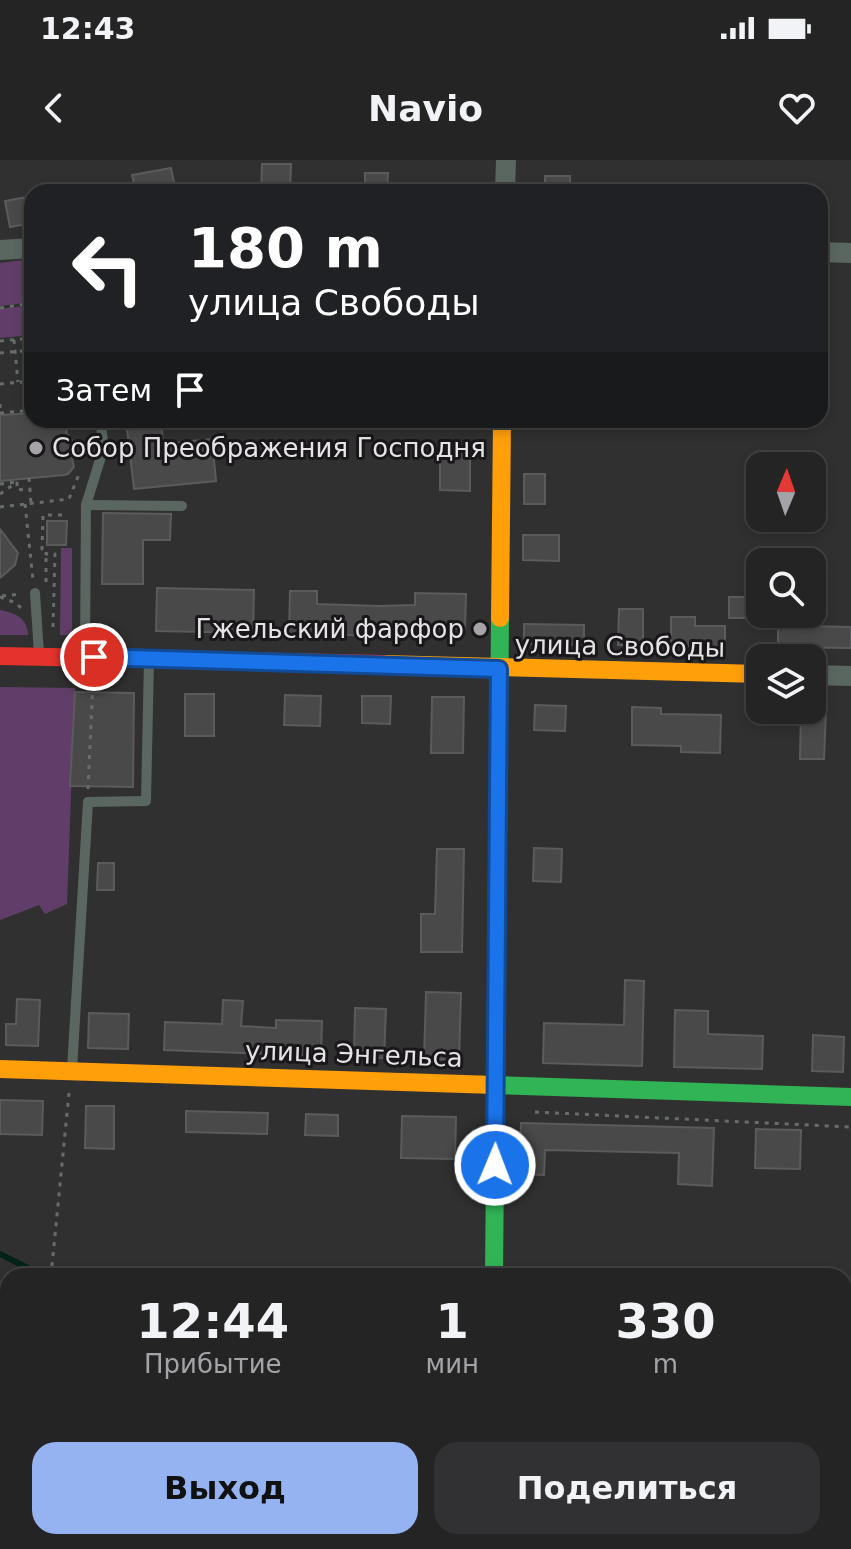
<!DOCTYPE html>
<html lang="ru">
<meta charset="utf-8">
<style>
:root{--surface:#252425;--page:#313032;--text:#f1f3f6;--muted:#a3a4a7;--line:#424142;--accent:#95b2f1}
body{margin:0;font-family:"DejaVu Sans",sans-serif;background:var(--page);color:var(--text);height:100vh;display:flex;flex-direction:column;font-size:30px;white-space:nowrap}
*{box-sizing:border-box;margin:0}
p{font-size:26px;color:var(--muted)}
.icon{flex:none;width:44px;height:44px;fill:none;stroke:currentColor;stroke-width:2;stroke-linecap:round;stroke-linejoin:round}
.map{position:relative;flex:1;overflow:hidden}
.side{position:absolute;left:0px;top:1108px;width:852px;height:282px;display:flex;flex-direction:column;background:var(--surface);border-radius:24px 24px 0 0;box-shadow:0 4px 12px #0003,0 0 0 2px var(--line)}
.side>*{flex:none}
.top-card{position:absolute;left:24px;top:24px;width:804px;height:244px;border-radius:24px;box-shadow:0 4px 12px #0003,0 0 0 2px var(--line);background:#202124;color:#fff;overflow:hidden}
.needle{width:52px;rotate:2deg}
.buttons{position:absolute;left:746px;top:292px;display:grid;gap:16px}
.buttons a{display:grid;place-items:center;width:80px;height:80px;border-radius:16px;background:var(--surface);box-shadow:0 4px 12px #0003,0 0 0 2px var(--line);font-size:40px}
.pin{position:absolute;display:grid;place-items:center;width:68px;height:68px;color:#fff;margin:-34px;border:4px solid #fff;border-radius:50%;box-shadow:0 2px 8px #0007}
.me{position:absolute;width:88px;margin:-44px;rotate:1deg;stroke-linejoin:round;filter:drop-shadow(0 0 6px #0008)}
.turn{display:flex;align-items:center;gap:28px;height:168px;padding:0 32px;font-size:36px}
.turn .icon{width:104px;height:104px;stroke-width:2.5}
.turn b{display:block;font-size:56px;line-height:68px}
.then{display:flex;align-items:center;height:76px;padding:0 32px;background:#0003;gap:16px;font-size:30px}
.eta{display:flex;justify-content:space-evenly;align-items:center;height:136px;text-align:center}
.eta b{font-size:48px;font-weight:700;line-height:56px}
.action{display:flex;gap:16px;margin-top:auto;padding:16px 32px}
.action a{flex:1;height:92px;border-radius:24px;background:var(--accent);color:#111;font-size:32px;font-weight:700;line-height:92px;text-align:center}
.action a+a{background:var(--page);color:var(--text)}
.status{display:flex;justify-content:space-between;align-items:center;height:56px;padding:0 40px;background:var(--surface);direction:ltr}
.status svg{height:22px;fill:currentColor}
header{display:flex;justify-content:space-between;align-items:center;height:104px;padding:0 32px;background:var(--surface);font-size:36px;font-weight:700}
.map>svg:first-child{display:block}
</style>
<div class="status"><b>12:43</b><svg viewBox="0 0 49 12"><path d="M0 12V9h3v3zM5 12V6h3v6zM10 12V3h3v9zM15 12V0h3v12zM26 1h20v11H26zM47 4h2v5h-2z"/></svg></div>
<header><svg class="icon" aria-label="back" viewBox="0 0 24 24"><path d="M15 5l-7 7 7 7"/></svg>Navio<svg class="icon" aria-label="heart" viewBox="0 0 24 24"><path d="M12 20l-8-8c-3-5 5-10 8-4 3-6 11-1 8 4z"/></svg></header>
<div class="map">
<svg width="851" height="1389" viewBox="0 0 851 1389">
<rect width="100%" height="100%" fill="#313031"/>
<g fill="#613e69">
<polygon points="32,99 32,142 0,146 0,103"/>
<polygon points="32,145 32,175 0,178 0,149"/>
<polygon points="61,388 72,388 72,475 60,475"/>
<path d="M0 450C16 453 27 458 28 475H0Z"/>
<polygon points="0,527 75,528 67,744 45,754 39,745 0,760"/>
</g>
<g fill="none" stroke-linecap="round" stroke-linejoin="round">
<g stroke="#042317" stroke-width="6">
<polyline points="0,1094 44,1116"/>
<polyline points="305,1382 308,1389"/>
</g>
</g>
<g fill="#4a494a" stroke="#5b5a5c" stroke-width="2">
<polygon points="262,4 291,4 290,32 261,32"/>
<polygon points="171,8 176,32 136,32 132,15"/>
<polygon points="365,13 388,13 387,32 365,32"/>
<rect x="545" y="16" width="25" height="16"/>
<polygon points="32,36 32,63 10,67 5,41"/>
<polygon points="32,253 32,260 73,260 66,272 73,282 70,290 74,307 68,314 64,315 0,321 0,255"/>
<polygon points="126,260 161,260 163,284 212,279 216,321 134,329"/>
<polygon points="440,287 470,287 470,331 440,330"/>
<rect x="524" y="314" width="21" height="30"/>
<polygon points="103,353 171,354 170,380 143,380 143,424 102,424"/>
<polygon points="47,361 67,361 66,385 47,385"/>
<polygon points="0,369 18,393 15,405 0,418"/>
<polygon points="523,375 559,375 559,401 523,400"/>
<polygon points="157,428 254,430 253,473 156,471"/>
<polygon points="290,431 317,431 317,444 379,446 415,445 415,433 466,434 465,469 404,467 403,476 289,474"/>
<rect x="729" y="437" width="25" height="21"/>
<polygon points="619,449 643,449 643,486 618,485"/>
<polygon points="671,457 695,457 695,466 725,466 725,486 671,486"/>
<polygon points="778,457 803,458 803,466 851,467 851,488 778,487"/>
<polygon points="524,464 584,465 584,485 524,484"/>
<polygon points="75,532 134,533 133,627 70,626"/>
<rect x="185" y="534" width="29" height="42"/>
<polygon points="285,535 321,536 320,566 284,565"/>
<polygon points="362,536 391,536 390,564 362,563"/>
<polygon points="432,537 464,537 463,593 431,593"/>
<polygon points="535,545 566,546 565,571 534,570"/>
<polygon points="632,547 661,548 661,554 721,555 720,593 681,592 681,586 632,585"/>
<polygon points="801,550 826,550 824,599 800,599"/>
<polygon points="534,688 562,689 561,722 533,721"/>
<polygon points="437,689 464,689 462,792 421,792 421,754 435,754"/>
<polygon points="98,703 114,703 114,730 97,730"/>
<polygon points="625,820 644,821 642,906 543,903 544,863 624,865"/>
<polygon points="426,832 461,833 459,900 424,899"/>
<polygon points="17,839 40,840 38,886 6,885 6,864 16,864"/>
<polygon points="223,840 243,841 241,866 276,868 276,860 322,861 321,896 164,890 165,862 222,864"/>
<polygon points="355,848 386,849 384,898 354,897"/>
<polygon points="675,850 708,851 708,874 763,876 762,909 674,907"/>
<polygon points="89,853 129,854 128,889 88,888"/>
<polygon points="813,875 844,877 843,912 812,911"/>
<polygon points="0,940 43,941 42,975 0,974"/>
<polygon points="86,946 114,946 114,989 85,988"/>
<polygon points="186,951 268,953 267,974 186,972"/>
<polygon points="306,954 338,955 338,976 305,975"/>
<polygon points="402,956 456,957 455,999 401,998"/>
<polygon points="521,963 714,968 712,1026 678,1024 679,993 545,990 544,1015 519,1014"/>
<polygon points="756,969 801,970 800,1009 755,1008"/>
</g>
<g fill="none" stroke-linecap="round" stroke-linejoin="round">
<g stroke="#666d6a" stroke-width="3" stroke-dasharray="4 6" stroke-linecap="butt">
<polyline points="0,148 32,143"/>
<polyline points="14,180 18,222"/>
<polyline points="0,181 32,178"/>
<polyline points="0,193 32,190"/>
<polyline points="0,224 32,221"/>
<polyline points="0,244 0,253"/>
<polyline points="0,253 32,250"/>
<polyline points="85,296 87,280"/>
<polyline points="29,318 31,344"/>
<polyline points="17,322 17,330 30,329"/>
<polyline points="0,324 16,322"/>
<polyline points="0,334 17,322"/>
<polyline points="25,344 33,420"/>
<polyline points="0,347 69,339 79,314"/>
<polyline points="46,422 46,394"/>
<polyline points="2,436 22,434"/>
<polyline points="0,437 16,443 21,448"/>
<polyline points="53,467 55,394 46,394 46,389 42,389 43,355 66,355"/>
<polyline points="88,629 93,520"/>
<polyline points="535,952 851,967"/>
<polyline points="51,1116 69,933"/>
<polyline points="0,1132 8,1132"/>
<polyline points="403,1389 418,1382"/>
</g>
<g stroke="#5a6761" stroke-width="10">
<polyline points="86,345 182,346"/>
<polyline points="35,433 39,494"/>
<polyline points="85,495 86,345 104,287 100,260"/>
<polyline points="72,909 88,642 146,641 149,500"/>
</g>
<g stroke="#5a6761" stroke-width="20">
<polyline points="505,32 506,0"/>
<polyline points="0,90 32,88"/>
<polyline points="820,92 851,93"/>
<polyline points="812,515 851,516"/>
<polyline points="0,1182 8,1188"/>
<polyline points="245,1382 253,1389"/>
<polyline points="0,1388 8,1381"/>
</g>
<g stroke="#30b455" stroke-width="18">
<polyline points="495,925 851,937"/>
<polyline points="494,1116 500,458"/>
<polyline points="491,1382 491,1389"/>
</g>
<g stroke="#ff9f0a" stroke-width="18">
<polyline points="500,458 502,260"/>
<polyline points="383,504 760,514"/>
<polyline points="0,909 495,925"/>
</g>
<polyline stroke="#e5322d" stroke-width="18" points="0,496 383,504"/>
</g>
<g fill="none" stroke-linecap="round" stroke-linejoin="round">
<defs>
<polyline id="route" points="94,497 499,509 495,1005"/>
</defs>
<use href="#route" stroke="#114b97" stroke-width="20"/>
<use href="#route" stroke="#1a73e8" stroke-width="14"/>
</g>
<g fill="#a6a4a6" stroke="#191719" stroke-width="3">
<circle cx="36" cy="288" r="8"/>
<circle cx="480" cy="469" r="8"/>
</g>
<g text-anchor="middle" stroke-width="6" stroke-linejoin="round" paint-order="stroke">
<g font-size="26" fill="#e5e3e5" stroke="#191719" text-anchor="start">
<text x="52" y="297">Собор Преображения Господня</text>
<text x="464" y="478" text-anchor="end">Гжельский фарфор</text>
</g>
<g font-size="26" fill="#e5e3e5" stroke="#191719">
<text transform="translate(620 486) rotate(1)" y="9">улица Свободы</text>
<text transform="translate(354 894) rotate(2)" y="9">улица Энгельса</text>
</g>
</g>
</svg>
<div class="buttons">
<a><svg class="needle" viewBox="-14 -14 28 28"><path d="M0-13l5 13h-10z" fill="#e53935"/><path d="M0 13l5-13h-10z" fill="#a3a4a7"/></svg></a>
<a><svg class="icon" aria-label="search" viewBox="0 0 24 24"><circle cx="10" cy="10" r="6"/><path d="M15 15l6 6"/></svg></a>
<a><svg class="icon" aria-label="layers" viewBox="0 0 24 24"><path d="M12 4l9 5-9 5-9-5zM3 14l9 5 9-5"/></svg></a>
</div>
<div class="pin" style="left:94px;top:497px;background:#d93025"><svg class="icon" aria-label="arrive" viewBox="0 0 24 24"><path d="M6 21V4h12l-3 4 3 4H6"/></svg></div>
<svg class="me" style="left:495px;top:1005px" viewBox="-20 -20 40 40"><circle r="17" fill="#1a73e8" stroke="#fff" stroke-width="3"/><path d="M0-11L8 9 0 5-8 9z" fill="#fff"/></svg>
<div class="top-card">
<div class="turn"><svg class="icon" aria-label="left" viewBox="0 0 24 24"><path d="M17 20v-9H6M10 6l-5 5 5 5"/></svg><div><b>180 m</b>улица Свободы</div></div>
<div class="then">Затем<svg class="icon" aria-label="arrive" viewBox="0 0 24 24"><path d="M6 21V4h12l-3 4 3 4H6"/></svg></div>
</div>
<section class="side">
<div class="eta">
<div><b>12:44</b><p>Прибытие</p></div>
<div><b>1</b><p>мин</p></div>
<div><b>330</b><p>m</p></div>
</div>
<div class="action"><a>Выход</a><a>Поделиться</a></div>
</section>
</div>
